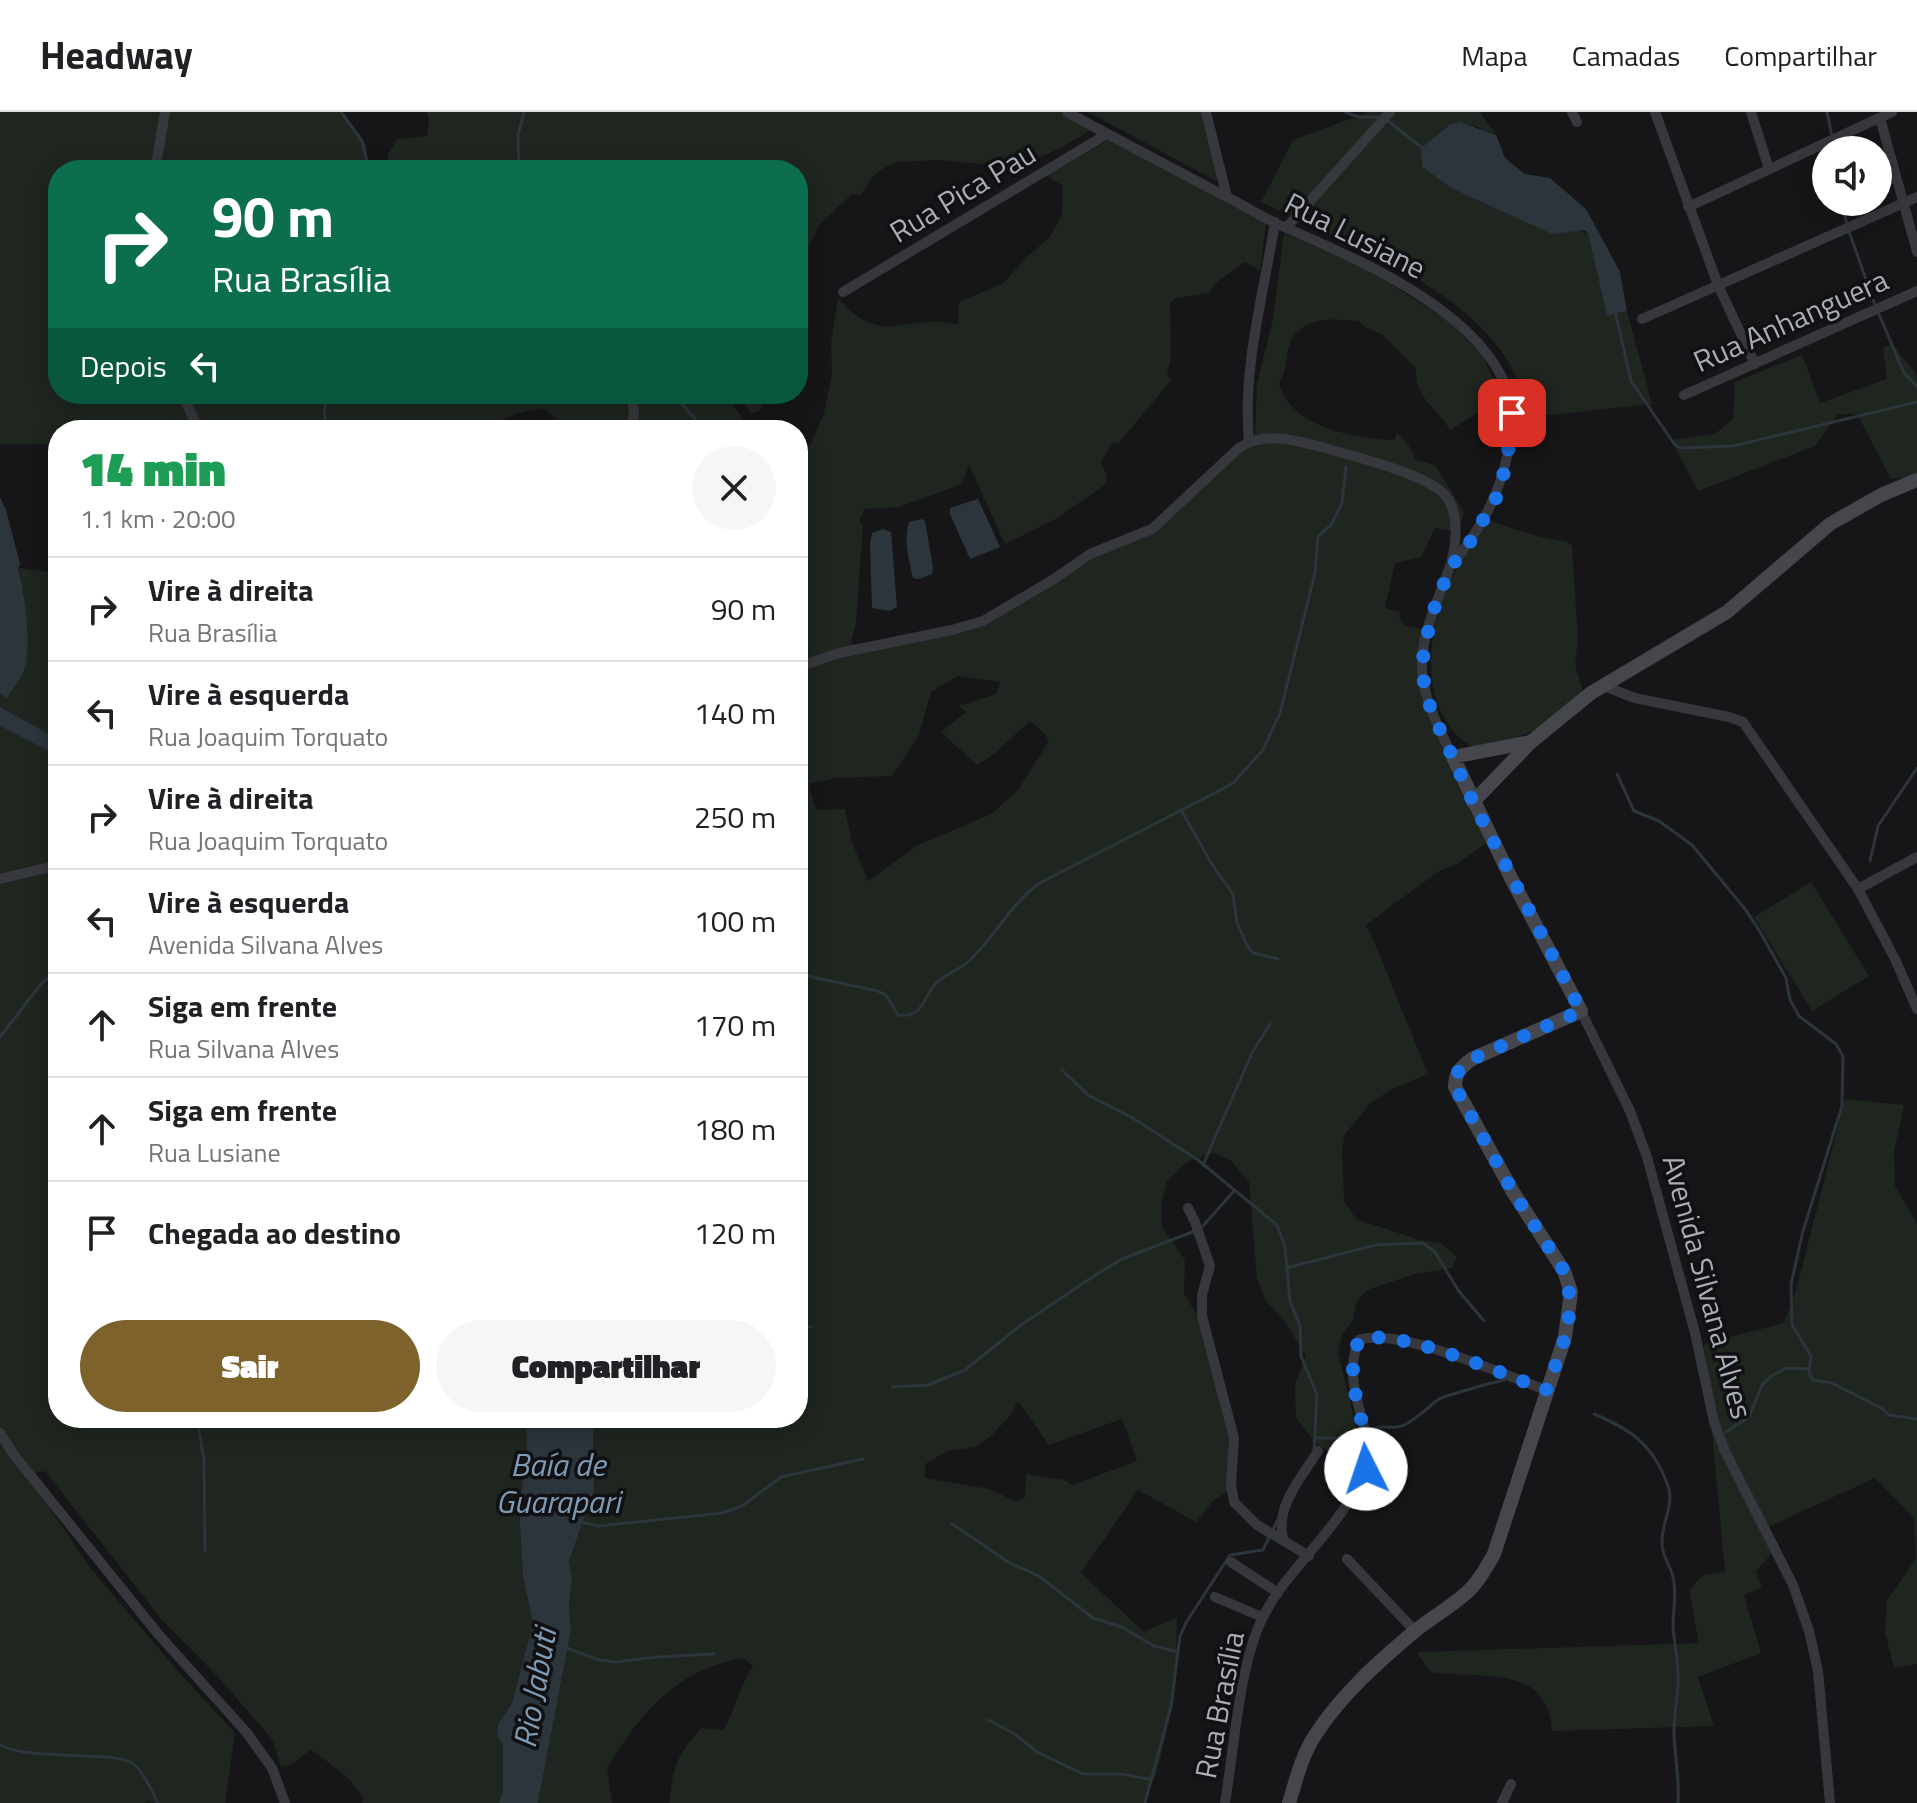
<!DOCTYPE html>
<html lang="pt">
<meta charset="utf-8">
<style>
:root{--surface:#fff;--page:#f6f6f6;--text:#202124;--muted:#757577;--line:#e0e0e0;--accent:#7e622b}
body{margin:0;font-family:"Titillium Web",sans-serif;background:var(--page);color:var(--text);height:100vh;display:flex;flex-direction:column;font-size:30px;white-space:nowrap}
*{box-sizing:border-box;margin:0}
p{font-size:26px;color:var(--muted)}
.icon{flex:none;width:44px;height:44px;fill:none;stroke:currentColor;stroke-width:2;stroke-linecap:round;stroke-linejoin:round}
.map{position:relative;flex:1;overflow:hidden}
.side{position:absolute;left:48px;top:308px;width:760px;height:1008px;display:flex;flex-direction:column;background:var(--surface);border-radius:32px;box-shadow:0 4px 20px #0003}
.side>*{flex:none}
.hud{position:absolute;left:48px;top:48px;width:760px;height:244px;border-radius:32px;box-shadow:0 4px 20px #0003;background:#0b6e4f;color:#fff;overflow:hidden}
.controls{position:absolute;left:1812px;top:24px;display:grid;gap:16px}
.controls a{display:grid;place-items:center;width:80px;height:80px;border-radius:50%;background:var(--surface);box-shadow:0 4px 20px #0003;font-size:40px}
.pin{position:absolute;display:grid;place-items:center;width:68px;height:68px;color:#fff;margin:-34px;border-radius:16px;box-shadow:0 4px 12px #0006}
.me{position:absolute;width:88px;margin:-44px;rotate:356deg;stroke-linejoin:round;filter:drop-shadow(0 0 6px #0008)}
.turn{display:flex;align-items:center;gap:28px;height:168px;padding:0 32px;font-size:36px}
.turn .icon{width:104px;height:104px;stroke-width:2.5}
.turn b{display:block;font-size:56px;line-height:68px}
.then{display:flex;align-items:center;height:76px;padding:0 32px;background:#0003;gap:16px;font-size:30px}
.round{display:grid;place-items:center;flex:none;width:84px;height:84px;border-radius:42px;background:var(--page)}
.overview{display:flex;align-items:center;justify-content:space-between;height:136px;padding:0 32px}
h1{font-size:48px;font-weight:800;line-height:60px;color:#1e9e55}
.cta{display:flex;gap:16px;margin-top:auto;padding:16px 32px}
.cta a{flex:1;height:92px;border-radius:48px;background:var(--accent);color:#fff;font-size:32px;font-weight:800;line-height:92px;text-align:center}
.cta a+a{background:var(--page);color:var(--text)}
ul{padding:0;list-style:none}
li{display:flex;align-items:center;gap:24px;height:104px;padding:0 32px;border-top:2px solid var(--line)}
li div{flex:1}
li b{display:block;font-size:30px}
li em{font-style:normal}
header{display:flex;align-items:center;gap:48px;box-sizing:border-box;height:112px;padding:0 40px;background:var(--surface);border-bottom:2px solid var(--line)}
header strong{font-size:38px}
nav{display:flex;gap:44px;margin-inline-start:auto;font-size:28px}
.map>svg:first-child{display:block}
</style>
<header>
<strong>Headway</strong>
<nav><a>Mapa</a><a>Camadas</a><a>Compartilhar</a></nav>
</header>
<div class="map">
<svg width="1917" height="1691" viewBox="0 0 1917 1691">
<rect width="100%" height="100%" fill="#161618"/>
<g fill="#1e261f" fill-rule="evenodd">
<path d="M0 0H339L366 33 369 51 383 58H58V282H724L752 318H584L565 316 546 297C527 297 506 304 490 315V318H58V332H0Z"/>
<polygon points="427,0 1061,0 1094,16 1059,37 1016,55 939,48 896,50 882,57 870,68 861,83 852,82 819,113 799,156 798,171 798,58 387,58 388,43 397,27 427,24 429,6"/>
<polygon points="1088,0 1204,0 1218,70"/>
<path d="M1369 0H1480L1496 23C1454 4 1455 9 1421 36L1422 55 1451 76 1552 121 1575 118 1588 121 1608 204 1627 199 1652 292 1522 306C1520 293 1521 275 1516 264 1476 178 1343 128 1261 90L1293 28Z"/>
<path d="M1110 27 1259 101 1266 112 1260 159 1245 150C1233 160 1214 168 1209 181L1177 186 1170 190 1171 246 1167 263 1172 267 1118 332 1114 330 1101 349 1107 365 1105 373 1057 406 1005 432 969 353 963 370 957 374 899 395 864 397 859 410 863 413 856 510 851 531 855 534 953 520 1004 498 1124 428 1157 415 1237 333 1255 323 1257 272 1273 207 1284 121 1364 155 1447 208 1482 243 1504 289 1506 303 1503 329 1494 319 1483 298 1450 318C1436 293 1415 288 1416 256L1382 222 1366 216 1359 209C1337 207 1303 203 1291 229 1285 242 1288 257 1279 271 1290 316 1355 326 1394 328L1397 320 1409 334 1416 348 1435 353 1464 400 1459 420 1435 416 1421 445 1395 451 1385 496 1400 500 1399 506 1406 514 1422 517 1421 577 1490 729 1455 753 1439 759 1366 813 1376 834 1428 962 1390 978 1370 992 1345 1022 1342 1037 1344 1089 1356 1107 1420 1128 1441 1131 1457 1145 1452 1156 1415 1162 1367 1178 1356 1191 1353 1208 1342 1223 1338 1240 1363 1344 1329 1340 1314 1330 1296 1305 1295 1273 1306 1244 1284 1208 1265 1188 1257 1166 1249 1070 1231 1049 1214 1041 1188 1049 1167 1069 1161 1093 1162 1115 1185 1148 1184 1181 1200 1209 1228 1305 1230 1378 1213 1389 1196 1410 1138 1378 1081 1461 1144 1520 1177 1505 1175 1584 1157 1660 1143 1691H669C674 1652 675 1647 701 1616L724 1618C735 1597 740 1573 753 1554L743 1546C674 1559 642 1600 607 1656L612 1691H538L571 1517 569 1493 572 1464 569 1449 594 1378 593 1312 591 1306H798V347L809 336 824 301 832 263 831 230 838 186C883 238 907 199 958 213L959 190 1002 172 1029 143 1050 125 1062 103 1063 74 1045 63ZM957 564 1000 570 996 582 959 594 966 600 941 620 977 653 995 641 1030 609 1044 621 1049 629 1018 678 991 702 918 733 868 769 852 730 845 697 816 698 809 672 835 666 892 664 919 623 931 580ZM1018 1289 1049 1333 1122 1307 1137 1349 1072 1373 1064 1368 1026 1362 1025 1385 1017 1390 989 1377 925 1366V1352L948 1339 975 1335 991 1324 1010 1304Z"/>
<polygon points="1892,232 1917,263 1917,364 1891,367 1857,302 1838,302 1815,334 1698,379 1671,328 1715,322 1733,307 1735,270 1802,243 1820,291 1887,267 1883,236"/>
<polygon points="736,282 771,282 759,299 751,301"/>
<path d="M1484 407 1536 424 1567 430 1572 434 1578 529 1575 552 1584 583 1537 617 1513 627 1474 637C1468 632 1460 627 1455 621 1419 580 1429 513 1451 467 1461 447 1473 427 1484 407Z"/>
<polygon points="19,456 58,461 58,627 0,595 0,581 7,585 27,540 24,482"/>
<polygon points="0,614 58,644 58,1306 519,1306 526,1314 527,1347 519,1394 523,1464 533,1511 512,1591 498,1612 497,1624 503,1632 503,1679 499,1691 362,1691 363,1685 348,1666 315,1640 310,1638 292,1652 281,1655 272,1627 221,1568 162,1508 45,1359 27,1363 92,1458 177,1558 235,1621 225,1691 155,1691 147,1688 146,1691 0,1691"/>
<polygon points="1811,770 1869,864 1812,899 1754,805"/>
<path d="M1845 987 1904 993 1894 1040 1895 1074 1917 1112V1552L1894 1556 1885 1520 1887 1488 1916 1447 1914 1406 1875 1366 1768 1415 1770 1443 1756 1460 1762 1476 1744 1483 1761 1541 1698 1565 1714 1614 1552 1619C1548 1550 1479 1568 1431 1560L1418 1543 1420 1540 1699 1531 1689 1478 1703 1463 1725 1460 1704 1232 1784 1211 1797 1175Z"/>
</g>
<g fill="#2c353c">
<polygon points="1460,10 1496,23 1505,46 1525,62 1550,66 1586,97 1620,160 1627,199 1607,204 1588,121 1584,118 1552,122 1451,76 1422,55 1421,36 1451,12"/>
<path d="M0 385 6 398 20 452 18 456C25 480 32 535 24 558 21 568 12 576 7 586L0 581Z"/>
<polygon points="978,387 1000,435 970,447 950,402 950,396"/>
<path d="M921 407 925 409 933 456 932 462 920 467 913 466C909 448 903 428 909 410Z"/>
<polygon points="883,417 891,420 897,495 890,499 872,496 870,431 872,421"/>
<polygon points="0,595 58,627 58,644 0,614"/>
<polygon points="519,1306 591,1306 593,1312 594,1378 569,1449 572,1464 569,1493 571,1517 538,1691 499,1691 503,1679 503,1632 497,1624 498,1612 512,1591 533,1511 523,1464 519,1394 527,1347 526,1314"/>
</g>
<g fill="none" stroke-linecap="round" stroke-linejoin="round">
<g stroke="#2c353c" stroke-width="3">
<polyline points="341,0 362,29 369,58"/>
<polyline points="1345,0 1359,5 1380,5"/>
<polyline points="1827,0 1832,24"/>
<polyline points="1387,8 1425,38"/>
<polyline points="519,58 518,23 524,0"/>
<polyline points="1842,90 1847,114 1875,193"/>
<polyline points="1615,199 1631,269 1675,333 1681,336 1733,334 1917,290"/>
<polyline points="1878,200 1904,261 1917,274"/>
<polyline points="673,282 705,318"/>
<polyline points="326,318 324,297 331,282"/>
<polyline points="1617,662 1634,699 1659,709 1692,733 1745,797 1759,818 1786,866 1790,888 1799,904 1836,932 1843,944 1842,994 1803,1119 1791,1172 1792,1213 1811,1244 1809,1261 1813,1268 1832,1271 1883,1297 1889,1303 1917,1307"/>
<polyline points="1181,698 1213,754 1233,782 1237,811 1248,835 1253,841 1278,847"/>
<polyline points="1870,749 1878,714 1917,656"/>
<path d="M798 862 878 879 886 883 898 903C924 907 923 884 937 870 946 862 959 858 968 850 994 826 1010 793 1038 772L1232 672 1263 638 1280 601 1315 461 1318 424 1331 413 1342 391 1346 355"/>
<polyline points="0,925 41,872 58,858"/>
<polyline points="1062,958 1088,983 1131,1005 1198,1048 1277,1113 1285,1135 1290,1189 1300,1214 1301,1244 1317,1283 1314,1339"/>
<polyline points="1203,1053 1252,941 1270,912"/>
<polyline points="1202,1115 1234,1079"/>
<polyline points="1286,1156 1376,1133 1423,1131 1435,1140 1458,1178 1484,1209"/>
<polyline points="798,1213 811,1215"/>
<polyline points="892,1275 928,1273 965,1258 1021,1213 1097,1162 1122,1147 1195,1119"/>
<path d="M1594 1302C1632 1318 1652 1332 1667 1371 1676 1392 1661 1410 1662 1431 1662 1445 1670 1452 1673 1465 1677 1480 1673 1499 1673 1514 1674 1530 1678 1547 1678 1563 1679 1581 1674 1600 1674 1618 1674 1643 1680 1666 1678 1691"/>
<polyline points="197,1306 204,1348 205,1439"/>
<path d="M1369 1320C1380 1310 1392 1319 1404 1313 1418 1306 1427 1296 1439 1287 1444 1284 1498 1269 1504 1268"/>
<polyline points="1726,1320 1749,1305 1762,1273 1771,1264 1787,1256 1809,1257"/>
<polyline points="1316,1326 1364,1326"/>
<polyline points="581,1410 598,1414 723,1401 742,1394 781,1365 863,1347"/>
<polyline points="951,1411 1008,1450 1039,1464 1093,1506 1122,1515 1154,1534 1178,1540"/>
<polyline points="564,1535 599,1548 615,1550 657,1545 714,1542"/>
<polyline points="989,1608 1016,1623 1037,1640 1083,1662 1120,1662 1149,1667"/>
<path d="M0 1633C33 1650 117 1637 135 1653 145 1662 152 1680 158 1691"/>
<polyline points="1145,1691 1171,1594 1180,1524 1187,1509 1230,1443 1263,1438 1277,1409"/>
</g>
<g stroke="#37383d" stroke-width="10">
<path d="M1067 0C1120 29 1174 57 1227 85 1243 93 1259 103 1275 111 1352 145 1507 206 1513 306 1514 316 1510 326 1509 336 1499 385 1482 415 1451 454"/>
<polyline points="1206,0 1227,85"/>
<polyline points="1572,0 1577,10"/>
<polyline points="1655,0 1718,173 1755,252"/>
<polyline points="1751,0 1769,57"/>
<polyline points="1880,6 1917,140"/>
<polyline points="155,58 165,0"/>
<polyline points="1688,95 1892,0"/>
<polyline points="1287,115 1390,0"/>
<polyline points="843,180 1107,22"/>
<polyline points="1642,207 1917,85"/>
<polyline points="182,282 199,318"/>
<polyline points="630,282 634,298 632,318"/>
<polyline points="1684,283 1917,179"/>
<path d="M1249 329C1242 256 1264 181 1275 110"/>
<path d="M798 555 839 541 952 518 983 509 1054 467 1090 442 1152 417 1239 336C1267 316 1309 332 1339 340 1365 347 1428 364 1445 383 1461 401 1456 440 1448 460 1438 488 1424 517 1422 547 1420 582 1438 614 1453 645"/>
<polyline points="1604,574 1635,586 1729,605 1743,610 1858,777 1895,847 1917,897"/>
<polyline points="0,767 58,753"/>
<polyline points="1858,777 1917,745"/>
<polyline points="1581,899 1630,999 1647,1045 1695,1221 1714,1310 1725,1339 1793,1473 1809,1519 1818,1559 1830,1691"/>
<polyline points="1188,1096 1195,1110 1210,1154 1202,1183 1202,1204 1234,1326 1231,1372 1234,1390 1257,1413 1309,1444"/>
<polyline points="0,1321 14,1343 159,1523 247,1621 272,1656 285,1691"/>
<path d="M1283 1426C1275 1394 1302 1365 1318 1339"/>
<polyline points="1347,1447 1415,1519"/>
<polyline points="1231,1450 1278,1481"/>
<polyline points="1215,1485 1262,1505"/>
<path d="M1225 1691C1234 1638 1239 1552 1263 1505 1284 1463 1322 1432 1347 1392 1354 1380 1363 1368 1366 1354 1375 1315 1339 1273 1359 1228 1396 1214 1507 1264 1546 1278"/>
<polyline points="1502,1691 1511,1672"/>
</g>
<g stroke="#45474d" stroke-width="14">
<polyline points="1473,690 1531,630 1591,581 1727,500 1830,412 1881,383 1917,368"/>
<path d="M1289 1691C1296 1668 1302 1642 1316 1622 1341 1583 1379 1549 1415 1519 1431 1506 1449 1496 1465 1482 1477 1472 1486 1456 1494 1442L1565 1225 1571 1180 1564 1159 1513 1080 1455 975C1455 961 1461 955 1472 947L1581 899 1511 766 1453 645 1531 630"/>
</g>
</g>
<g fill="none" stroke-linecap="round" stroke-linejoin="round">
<path stroke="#1a73e8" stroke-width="14" stroke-dasharray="0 25.2" d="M1366 1357C1372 1314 1340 1271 1359 1228 1396 1214 1507 1264 1546 1278 1561 1238 1579 1202 1564 1159L1513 1080 1455 975V965L1460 957 1472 947 1581 899 1473 690 1431 598 1422 562 1424 535 1435 494 1450 456 1470 430 1496 386 1503 364 1514 309 1512 301"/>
</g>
<g text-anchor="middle" stroke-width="7" stroke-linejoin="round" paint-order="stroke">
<g font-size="30" fill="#a8adb8" stroke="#111113">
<text transform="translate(963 81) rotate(-31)" y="10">Rua Pica Pau</text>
<text transform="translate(1355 124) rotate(27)" y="10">Rua Lusiane</text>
<text transform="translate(1791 209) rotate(-24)" y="10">Rua Anhanguera</text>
<text transform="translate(1707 1175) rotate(75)" y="10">Avenida Silvana Alves</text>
<text transform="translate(1220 1593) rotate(-79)" y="10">Rua Brasília</text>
</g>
<g font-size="32" font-style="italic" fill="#7f9bb3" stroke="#111113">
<text x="558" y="1364">Baía de<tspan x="558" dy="37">Guarapari</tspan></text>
<text transform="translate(535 1576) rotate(-80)" y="11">Rio Jabuti</text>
</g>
</g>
</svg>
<div class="controls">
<a><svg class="icon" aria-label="sound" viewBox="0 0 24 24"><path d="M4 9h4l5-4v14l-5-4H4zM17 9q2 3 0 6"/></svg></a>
</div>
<div class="pin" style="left:1512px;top:301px;background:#d93025"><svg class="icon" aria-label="arrive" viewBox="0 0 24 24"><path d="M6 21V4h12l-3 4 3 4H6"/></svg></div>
<svg class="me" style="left:1366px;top:1357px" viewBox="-20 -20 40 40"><circle r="19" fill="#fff"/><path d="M0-13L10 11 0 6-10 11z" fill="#1a73e8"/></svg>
<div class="hud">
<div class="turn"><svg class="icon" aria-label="right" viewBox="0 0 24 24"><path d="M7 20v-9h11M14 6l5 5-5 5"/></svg><div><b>90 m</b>Rua Brasília</div></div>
<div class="then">Depois<svg class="icon" aria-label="left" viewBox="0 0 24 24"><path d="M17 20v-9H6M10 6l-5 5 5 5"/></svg></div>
</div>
<section class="side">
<div class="overview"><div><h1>14 min</h1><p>1.1 km · 20:00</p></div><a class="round"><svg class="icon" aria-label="close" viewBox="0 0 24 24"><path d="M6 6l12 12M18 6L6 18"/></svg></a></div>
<ul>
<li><svg class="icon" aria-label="right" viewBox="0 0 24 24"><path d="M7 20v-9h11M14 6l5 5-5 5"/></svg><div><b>Vire à direita</b><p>Rua Brasília</p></div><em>90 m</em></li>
<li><svg class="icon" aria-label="left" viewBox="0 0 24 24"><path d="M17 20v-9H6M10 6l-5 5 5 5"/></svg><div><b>Vire à esquerda</b><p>Rua Joaquim Torquato</p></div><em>140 m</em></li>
<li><svg class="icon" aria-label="right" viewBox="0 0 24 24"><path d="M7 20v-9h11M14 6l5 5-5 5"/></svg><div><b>Vire à direita</b><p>Rua Joaquim Torquato</p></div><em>250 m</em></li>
<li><svg class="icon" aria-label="left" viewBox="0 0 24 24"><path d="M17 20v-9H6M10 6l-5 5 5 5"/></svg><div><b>Vire à esquerda</b><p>Avenida Silvana Alves</p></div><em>100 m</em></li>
<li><svg class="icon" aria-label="ahead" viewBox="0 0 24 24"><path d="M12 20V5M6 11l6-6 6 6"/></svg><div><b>Siga em frente</b><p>Rua Silvana Alves</p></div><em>170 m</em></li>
<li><svg class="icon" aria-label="ahead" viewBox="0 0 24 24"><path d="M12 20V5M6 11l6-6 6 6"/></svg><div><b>Siga em frente</b><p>Rua Lusiane</p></div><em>180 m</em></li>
<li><svg class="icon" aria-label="arrive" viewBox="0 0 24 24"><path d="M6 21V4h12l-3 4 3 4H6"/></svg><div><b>Chegada ao destino</b></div><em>120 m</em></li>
</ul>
<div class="cta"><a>Sair</a><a>Compartilhar</a></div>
</section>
</div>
